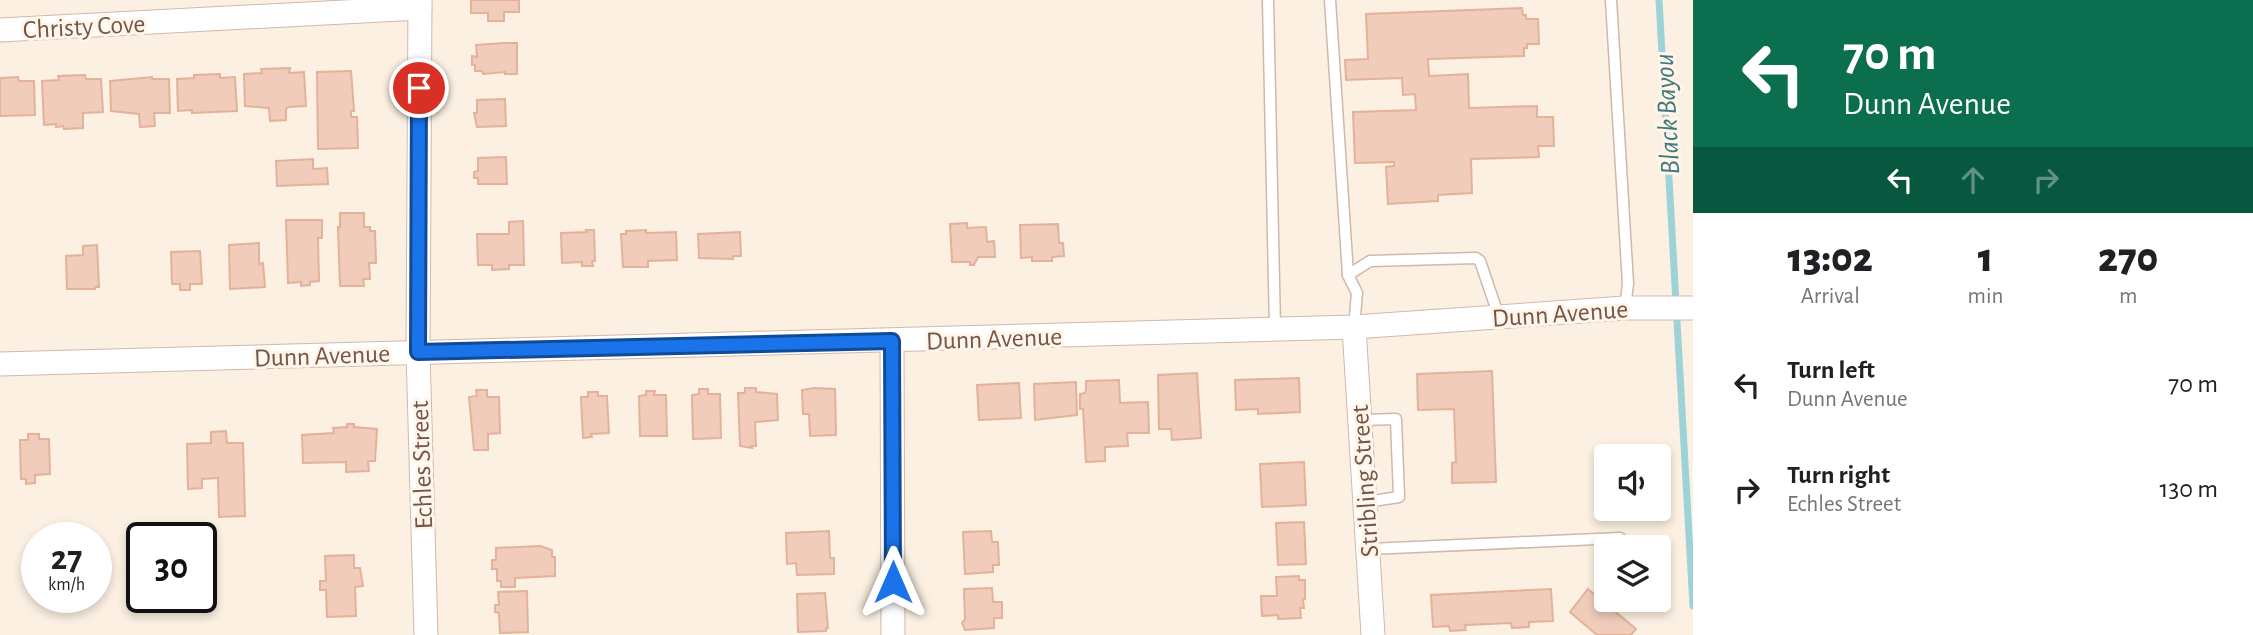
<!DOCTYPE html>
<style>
:root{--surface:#fff;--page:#f6f6f6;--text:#202124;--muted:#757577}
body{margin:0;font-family:"Alegreya Sans",sans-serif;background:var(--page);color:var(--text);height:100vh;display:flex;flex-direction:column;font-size:26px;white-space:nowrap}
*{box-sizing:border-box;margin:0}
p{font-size:23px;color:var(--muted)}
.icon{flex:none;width:38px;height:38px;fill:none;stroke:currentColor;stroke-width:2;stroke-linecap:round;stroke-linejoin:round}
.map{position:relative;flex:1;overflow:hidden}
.panel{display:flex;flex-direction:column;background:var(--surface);width:560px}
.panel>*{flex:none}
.hud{background:#0b6e4f;color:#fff;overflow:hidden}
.fabs{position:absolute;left:1594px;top:444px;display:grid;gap:14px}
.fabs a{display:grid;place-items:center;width:77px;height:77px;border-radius:7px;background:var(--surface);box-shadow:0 4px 10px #0003;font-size:35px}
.speed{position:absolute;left:21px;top:522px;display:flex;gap:14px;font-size:35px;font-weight:700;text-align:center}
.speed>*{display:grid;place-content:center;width:91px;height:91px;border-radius:50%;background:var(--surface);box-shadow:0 4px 10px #0003;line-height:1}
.speed small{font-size:18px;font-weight:400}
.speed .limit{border:4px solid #111;border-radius:10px;background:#fff;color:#111}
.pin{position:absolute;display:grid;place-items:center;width:60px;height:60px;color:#fff;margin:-30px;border:4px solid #fff;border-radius:50%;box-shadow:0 2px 7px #0007}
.me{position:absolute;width:77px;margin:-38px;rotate:0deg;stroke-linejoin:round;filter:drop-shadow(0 0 5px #0008)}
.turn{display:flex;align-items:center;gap:24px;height:147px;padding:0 35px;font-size:32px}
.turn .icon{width:91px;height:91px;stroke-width:2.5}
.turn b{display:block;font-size:49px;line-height:60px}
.lanes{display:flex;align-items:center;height:66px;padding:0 35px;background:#0003;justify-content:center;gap:35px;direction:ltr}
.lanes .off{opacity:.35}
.eta{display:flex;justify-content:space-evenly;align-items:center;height:119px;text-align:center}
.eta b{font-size:42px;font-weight:800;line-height:49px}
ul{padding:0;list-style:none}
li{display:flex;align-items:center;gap:21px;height:105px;padding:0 35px}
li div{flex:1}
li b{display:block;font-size:26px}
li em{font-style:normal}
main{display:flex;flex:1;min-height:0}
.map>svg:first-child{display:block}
</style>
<main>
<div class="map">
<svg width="1693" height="635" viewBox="0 0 1693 635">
<rect width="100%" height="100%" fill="#fcf0e2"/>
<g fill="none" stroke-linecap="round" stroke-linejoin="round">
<polyline stroke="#9dd2d7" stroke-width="7" points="1659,0 1693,606"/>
</g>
<g fill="#f2ccba" stroke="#e4b19a" stroke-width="2">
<polygon points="471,0 519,0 519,12 504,12 504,21 488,21 488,13 471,13"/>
<polygon points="1522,8 1523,15 1526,15 1526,19 1538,19 1539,44 1527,44 1527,48 1524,48 1524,56 1428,59 1429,76 1468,74 1469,108 1537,106 1537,117 1553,117 1554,146 1538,146 1539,157 1471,159 1472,193 1438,195 1438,201 1388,204 1386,167 1394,166 1394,162 1355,163 1353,112 1416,110 1415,94 1403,95 1402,78 1346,80 1345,60 1368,59 1366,14"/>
<polygon points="505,43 517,43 517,74 505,74 505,72 483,74 482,71 475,71 475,65 472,65 472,56 477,57 476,45"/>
<polygon points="290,68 289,73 304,72 306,106 288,107 286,109 286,120 270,121 269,108 245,106 244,74 262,73 261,69"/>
<polygon points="351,71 354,111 351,111 351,117 357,117 358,148 318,149 317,72"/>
<polygon points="220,74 220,78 235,77 237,111 192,113 192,110 178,111 177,79 194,78 194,75"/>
<polygon points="85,75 86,79 101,79 103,112 83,113 83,128 64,129 63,126 56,127 56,124 44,125 42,81 59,80 58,76"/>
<polygon points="18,77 19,81 34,81 35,115 0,116 0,78"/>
<polygon points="152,77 152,79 169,79 170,113 154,113 155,126 140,127 139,114 111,111 110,81"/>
<polygon points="505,99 506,126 477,127 474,113 477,113 477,100"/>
<polygon points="506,157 507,184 478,184 478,178 474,178 474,172 478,171 478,158"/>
<polygon points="313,159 313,169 327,168 328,184 277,186 276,161"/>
<polygon points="340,213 364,213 364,227 370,227 370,231 375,231 376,263 369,263 370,279 363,279 364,286 340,286 338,227 340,227"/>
<polygon points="286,220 322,220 322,238 318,238 319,281 310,282 310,285 301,286 301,282 288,283"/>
<polygon points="523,221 524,265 509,265 509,269 492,270 492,265 478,265 477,234 509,234 509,222"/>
<polygon points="967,223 967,228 986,227 987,242 994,241 995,257 978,257 974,265 970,265 970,262 952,262 950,224"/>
<polygon points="1058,224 1059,243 1063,243 1064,256 1052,257 1052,261 1032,261 1032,257 1021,258 1020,225"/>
<polygon points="586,230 594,230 595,261 592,261 593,266 582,266 582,262 562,263 561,233 587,232"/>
<polygon points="646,230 646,233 676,232 677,260 648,261 648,267 623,267 621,234 626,234 626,231"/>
<polygon points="740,232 741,256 733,256 733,259 699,258 698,234"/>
<polygon points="259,243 259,264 263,263 265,287 230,289 229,245"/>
<polygon points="97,245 99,287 95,287 95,289 67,289 66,256 83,255 83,246"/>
<polygon points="200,251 202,284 190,284 190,290 180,290 180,284 172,284 171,252"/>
<polygon points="1492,371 1496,482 1452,483 1452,463 1456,462 1454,409 1418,410 1417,374"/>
<polygon points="1197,373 1201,438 1172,440 1171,429 1159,429 1158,375"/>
<polygon points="1299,378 1300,412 1258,414 1258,409 1236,410 1235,380"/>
<polygon points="1119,380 1120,403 1148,402 1149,433 1127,433 1128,446 1105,447 1105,461 1086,462 1083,409 1080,409 1080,394 1085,393 1086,390 1086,381"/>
<polygon points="1076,382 1077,415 1035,420 1034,384"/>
<polygon points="1019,383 1021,418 979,420 977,385"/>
<polygon points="745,388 756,388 756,392 777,394 778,420 755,422 756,446 751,446 752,448 740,446 738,393 745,393"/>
<polygon points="814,388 835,389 836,435 810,436 809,414 803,414 802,390"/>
<polygon points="699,389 708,389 708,394 720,394 721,438 693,439 692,395 699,394"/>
<polygon points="476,390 487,390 487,397 499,397 500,433 488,434 488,450 474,450 469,397 477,396"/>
<polygon points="646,391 655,391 654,395 666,395 667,436 640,436 639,396 646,395"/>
<polygon points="588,392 598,392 598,396 607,396 609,433 591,434 592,437 583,438 581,397 588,397"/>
<polygon points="347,424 354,424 354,427 377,429 375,461 368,461 369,471 346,472 346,462 303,463 302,435 334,433 333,428 347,427"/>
<polygon points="226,431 227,443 243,443 245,516 219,517 218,478 202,479 202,488 188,489 187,444 211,443 211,432"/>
<polygon points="28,434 39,434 39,439 49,439 50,474 35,475 35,483 26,484 26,479 21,479 20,440 28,440"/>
<polygon points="1304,462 1306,505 1262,507 1260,464"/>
<polygon points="1304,522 1306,564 1278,565 1276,523"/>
<polygon points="829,531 830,558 834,558 834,574 797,575 796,563 787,564 786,533"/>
<polygon points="991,531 992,542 998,542 999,565 993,565 993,572 965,574 963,532"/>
<polygon points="540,546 552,550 552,557 555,557 555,576 515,578 515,587 501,587 501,581 497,581 497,569 492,569 492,560 496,560 496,548"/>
<polygon points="354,555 354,568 360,568 363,586 355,587 356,616 327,617 326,590 320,590 320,581 326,581 325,556"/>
<polygon points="1299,576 1299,580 1305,580 1305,599 1303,599 1304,608 1300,608 1301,618 1278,619 1278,615 1262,616 1261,596 1277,596 1276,577"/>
<polygon points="992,588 993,602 1002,602 1002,618 994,618 994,628 965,630 962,623 965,619 964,589"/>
<polygon points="1551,589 1553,621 1529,622 1529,627 1512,628 1511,623 1465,625 1466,630 1450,631 1449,626 1433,627 1431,595"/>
<polygon points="1588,589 1636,629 1631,635 1597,635 1570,612"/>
<polygon points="527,591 528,632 500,633 499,613 495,612 495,605 499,605 498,592"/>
<polygon points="825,593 828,628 826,628 826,631 798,632 797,594"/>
</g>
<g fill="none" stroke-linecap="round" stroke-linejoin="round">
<defs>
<g id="service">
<polyline points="1268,0 1275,329"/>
<polyline points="1330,0 1348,275 1357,293 1354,327"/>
<polyline points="1611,0 1628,284 1625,308"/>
<polyline points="1348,275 1370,261 1476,258 1480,261 1499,317"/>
<polyline points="1361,420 1396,419 1399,497 1366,502"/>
<polyline points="1369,549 1620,538"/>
</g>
<g id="minor">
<polyline points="420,0 418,352 426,635"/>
<polyline points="0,30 420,8"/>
<polyline points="1354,327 1373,635"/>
<polyline points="892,341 893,635"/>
<polyline points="0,364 1354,327 1625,308 1693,308"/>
</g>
</defs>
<use href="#service" stroke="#cfb9ac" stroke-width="13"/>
<use href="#minor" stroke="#cfb9ac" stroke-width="25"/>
<use href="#service" stroke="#fff" stroke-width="10"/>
<use href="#minor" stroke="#fff" stroke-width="23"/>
</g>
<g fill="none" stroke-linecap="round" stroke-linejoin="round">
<defs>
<polyline id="route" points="419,88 418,352 892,341 893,582"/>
</defs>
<use href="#route" stroke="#114b97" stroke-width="18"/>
<use href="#route" stroke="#1a73e8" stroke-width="12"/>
</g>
<g text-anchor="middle" stroke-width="6" stroke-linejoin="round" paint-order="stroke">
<g font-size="26" fill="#745549" stroke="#fff5e8">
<text transform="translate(84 26) rotate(-3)" y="9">Christy Cove</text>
<text transform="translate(1560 313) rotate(-4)" y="9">Dunn Avenue</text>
<text transform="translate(994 338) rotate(-2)" y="9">Dunn Avenue</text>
<text transform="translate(322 355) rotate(-2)" y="9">Dunn Avenue</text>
<text transform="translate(421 465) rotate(-92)" y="9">Echles Street</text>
<text transform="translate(1364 481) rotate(-94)" y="9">Stribling Street</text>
</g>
<g font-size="28" font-style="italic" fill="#3f7a80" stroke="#fff5e8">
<text transform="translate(1666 114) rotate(-93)" y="10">Black Bayou</text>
</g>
</g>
</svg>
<div class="fabs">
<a><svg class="icon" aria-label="sound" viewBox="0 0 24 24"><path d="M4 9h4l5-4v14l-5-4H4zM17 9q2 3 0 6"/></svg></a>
<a><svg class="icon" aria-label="layers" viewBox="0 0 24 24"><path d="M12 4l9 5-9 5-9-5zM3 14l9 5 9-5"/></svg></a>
</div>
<div class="speed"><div>27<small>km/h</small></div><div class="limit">30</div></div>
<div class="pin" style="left:419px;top:88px;background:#d93025"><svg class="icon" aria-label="arrive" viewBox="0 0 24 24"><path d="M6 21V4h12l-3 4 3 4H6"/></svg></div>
<svg class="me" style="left:893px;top:582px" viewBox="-20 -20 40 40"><path d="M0-17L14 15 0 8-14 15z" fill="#1a73e8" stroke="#fff" stroke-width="4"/></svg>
</div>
<section class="panel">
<div class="hud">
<div class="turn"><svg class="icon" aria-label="left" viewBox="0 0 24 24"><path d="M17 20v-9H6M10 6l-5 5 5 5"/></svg><div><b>70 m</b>Dunn Avenue</div></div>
<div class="lanes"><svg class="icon" aria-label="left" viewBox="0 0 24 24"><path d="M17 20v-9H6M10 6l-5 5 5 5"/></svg><svg class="icon off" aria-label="ahead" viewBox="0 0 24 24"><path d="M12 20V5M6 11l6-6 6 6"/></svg><svg class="icon off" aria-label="right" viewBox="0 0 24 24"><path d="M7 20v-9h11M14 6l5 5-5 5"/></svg></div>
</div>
<div class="eta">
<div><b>13:02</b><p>Arrival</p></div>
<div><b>1</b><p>min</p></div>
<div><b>270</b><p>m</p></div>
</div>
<ul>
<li><svg class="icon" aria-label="left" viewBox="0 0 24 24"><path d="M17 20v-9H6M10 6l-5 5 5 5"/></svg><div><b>Turn left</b><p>Dunn Avenue</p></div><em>70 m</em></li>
<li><svg class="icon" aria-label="right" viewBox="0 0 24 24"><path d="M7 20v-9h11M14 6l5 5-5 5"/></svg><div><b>Turn right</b><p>Echles Street</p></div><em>130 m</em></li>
</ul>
</section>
</main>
